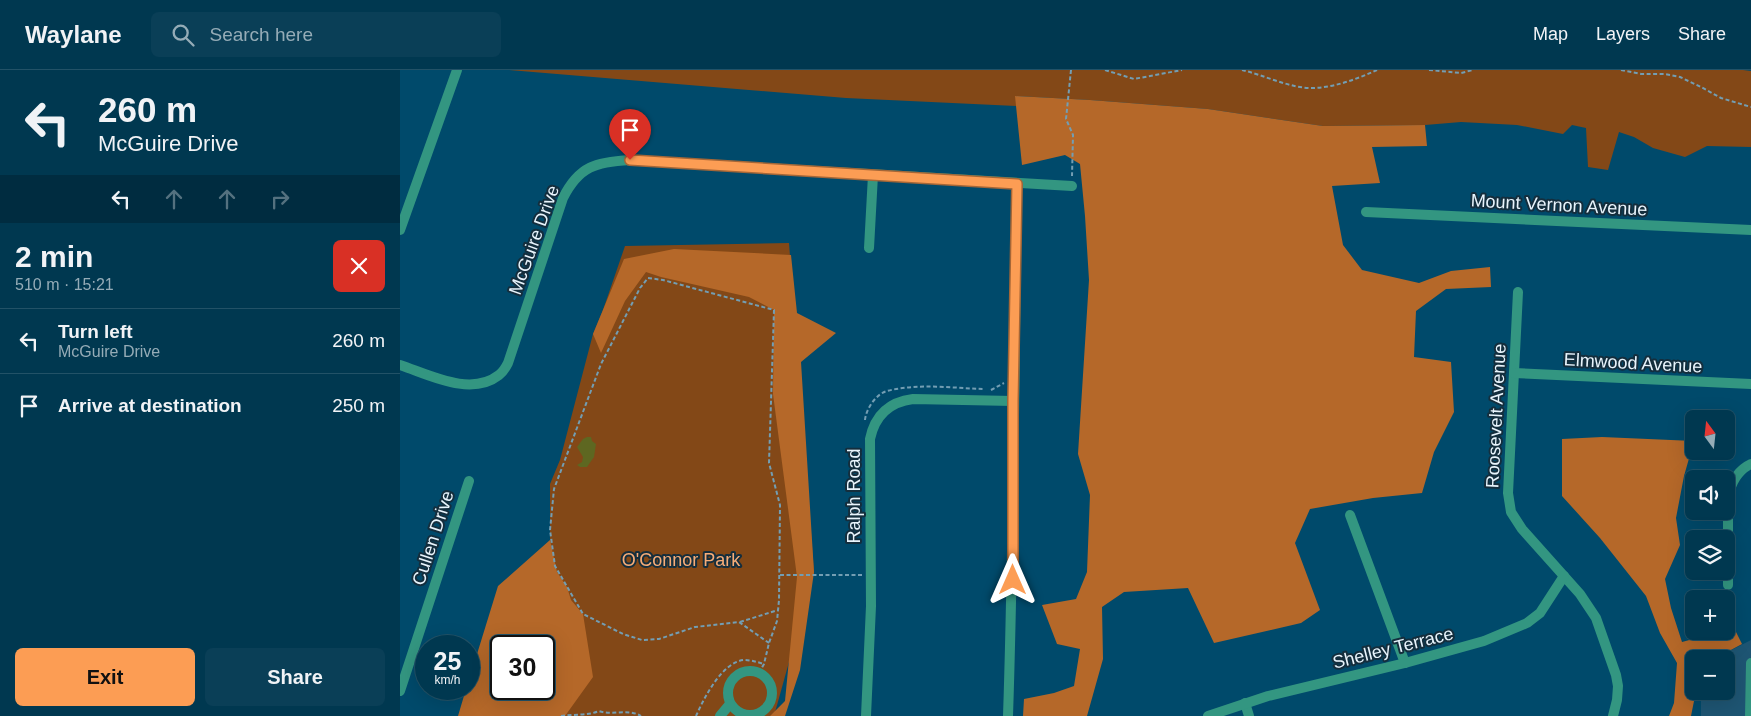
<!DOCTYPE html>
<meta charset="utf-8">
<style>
:root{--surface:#003850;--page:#0a3f57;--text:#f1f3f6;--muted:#95acb7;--line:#225267;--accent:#fc9d54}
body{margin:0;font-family:Helvetica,sans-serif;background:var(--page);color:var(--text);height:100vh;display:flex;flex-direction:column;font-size:19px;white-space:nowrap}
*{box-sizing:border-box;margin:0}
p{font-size:16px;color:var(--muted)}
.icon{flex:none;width:28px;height:28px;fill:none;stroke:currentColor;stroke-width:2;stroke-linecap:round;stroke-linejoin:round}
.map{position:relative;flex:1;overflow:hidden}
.sheet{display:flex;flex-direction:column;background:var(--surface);width:400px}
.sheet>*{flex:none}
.banner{background:#003850;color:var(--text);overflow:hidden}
.needle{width:32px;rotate:345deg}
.tools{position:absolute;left:1285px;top:340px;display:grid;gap:10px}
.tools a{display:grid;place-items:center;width:50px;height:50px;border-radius:8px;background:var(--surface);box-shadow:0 5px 20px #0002,0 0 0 1px var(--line);font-size:25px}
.speed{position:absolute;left:15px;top:565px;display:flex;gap:10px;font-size:25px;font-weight:700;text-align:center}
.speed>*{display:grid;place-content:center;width:65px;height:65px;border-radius:50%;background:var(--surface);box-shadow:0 5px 20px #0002,0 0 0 1px var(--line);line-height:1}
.speed small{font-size:12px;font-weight:400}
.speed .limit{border:2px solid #111;border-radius:8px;background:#fff;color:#111}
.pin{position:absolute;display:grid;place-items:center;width:42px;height:42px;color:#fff;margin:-51px -21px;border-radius:50% 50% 50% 0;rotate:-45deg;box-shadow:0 0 5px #0007}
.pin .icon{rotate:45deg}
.me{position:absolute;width:55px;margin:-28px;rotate:0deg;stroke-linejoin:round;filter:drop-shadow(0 0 4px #0008)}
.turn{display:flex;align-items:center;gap:18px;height:105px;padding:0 15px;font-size:22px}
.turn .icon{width:65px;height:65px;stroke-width:2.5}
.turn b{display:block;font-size:35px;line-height:42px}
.lanes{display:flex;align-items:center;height:48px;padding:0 15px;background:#0003;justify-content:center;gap:25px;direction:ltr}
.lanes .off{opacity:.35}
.round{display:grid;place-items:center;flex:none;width:52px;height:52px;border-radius:8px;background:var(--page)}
.overview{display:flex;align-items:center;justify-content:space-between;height:85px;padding:0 15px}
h1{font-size:30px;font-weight:600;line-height:38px}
.action{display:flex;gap:10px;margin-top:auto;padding:10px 15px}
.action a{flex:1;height:58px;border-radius:8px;background:var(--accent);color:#111;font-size:20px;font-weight:600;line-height:58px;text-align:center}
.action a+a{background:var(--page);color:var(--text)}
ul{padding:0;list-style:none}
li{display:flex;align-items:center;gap:15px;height:65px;padding:0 15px;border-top:1px solid var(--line)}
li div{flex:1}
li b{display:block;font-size:19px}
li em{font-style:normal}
header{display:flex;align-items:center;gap:30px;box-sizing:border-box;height:70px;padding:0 25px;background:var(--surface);border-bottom:1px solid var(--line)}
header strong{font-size:24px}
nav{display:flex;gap:28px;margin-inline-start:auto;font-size:18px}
.search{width:350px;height:45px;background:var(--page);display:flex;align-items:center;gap:12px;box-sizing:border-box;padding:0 18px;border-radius:8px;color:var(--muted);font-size:19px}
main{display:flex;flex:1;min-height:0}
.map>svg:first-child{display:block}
</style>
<header>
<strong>Waylane</strong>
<div class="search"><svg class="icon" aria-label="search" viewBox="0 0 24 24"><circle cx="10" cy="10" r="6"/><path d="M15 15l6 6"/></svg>Search here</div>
<nav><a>Map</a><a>Layers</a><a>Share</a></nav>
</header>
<main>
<section class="sheet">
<div class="banner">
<div class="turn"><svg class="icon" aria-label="left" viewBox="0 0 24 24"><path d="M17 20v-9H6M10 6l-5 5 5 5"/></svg><div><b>260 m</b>McGuire Drive</div></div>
<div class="lanes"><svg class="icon" aria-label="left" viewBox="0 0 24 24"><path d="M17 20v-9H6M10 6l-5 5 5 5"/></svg><svg class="icon off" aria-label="ahead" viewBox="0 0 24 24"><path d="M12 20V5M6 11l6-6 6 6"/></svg><svg class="icon off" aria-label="ahead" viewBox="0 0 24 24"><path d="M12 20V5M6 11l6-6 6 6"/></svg><svg class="icon off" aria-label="right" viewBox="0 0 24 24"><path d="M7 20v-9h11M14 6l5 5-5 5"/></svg></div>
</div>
<div class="overview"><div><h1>2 min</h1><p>510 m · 15:21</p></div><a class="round" style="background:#d93025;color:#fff"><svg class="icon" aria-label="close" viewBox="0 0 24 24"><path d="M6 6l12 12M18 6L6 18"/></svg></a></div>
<ul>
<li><svg class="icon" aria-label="left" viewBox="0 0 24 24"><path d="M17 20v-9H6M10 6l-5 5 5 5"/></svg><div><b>Turn left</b><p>McGuire Drive</p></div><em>260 m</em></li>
<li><svg class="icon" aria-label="arrive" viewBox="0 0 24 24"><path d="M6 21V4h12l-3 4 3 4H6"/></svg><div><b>Arrive at destination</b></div><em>250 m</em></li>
</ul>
<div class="action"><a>Exit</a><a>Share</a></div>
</section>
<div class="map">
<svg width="1351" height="646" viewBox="0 0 1351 646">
<rect width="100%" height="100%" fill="#004a6b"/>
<polygon fill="#1e5573" points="1351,570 1351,646 1301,646 1301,621 1326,621 1326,589 1314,589"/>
<g fill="#834817">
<polygon points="109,0 1343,0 1351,1 1351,77 1307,76 1285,87 1253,78 1234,67 1219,62 1208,100 1188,97 1186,58 1172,55 1163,64 1117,55 1061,52 1025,55 923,56 808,39 690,30 616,26 616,36 446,28"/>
<polygon points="389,173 414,502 374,646 131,646 144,619 144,576 150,470 150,414 160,390 193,264 203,240 225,176"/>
</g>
<g fill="#b56829" fill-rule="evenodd">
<polygon points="615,26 690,30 808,39 923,56 1025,55 1027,76 972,77 980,113 932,116 943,175 962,200 1019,213 1051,201 1090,197 1091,217 1046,219 1016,241 1014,287 1051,292 1054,342 1034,382 1022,423 973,428 910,439 895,473 920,540 901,553 814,573 788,518 724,522 702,537 703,589 687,646 623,646 624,629 654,623 674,616 680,579 657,574 642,535 676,529 687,502 690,425 678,384 689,210 685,146 680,94 665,85 622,95"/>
<polygon points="274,179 391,185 397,243 436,263 401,292 414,502 400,600 385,646 370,646 385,631 397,507 373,324 374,240 349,227 261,207 246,202 225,231 201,283 193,264 224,189"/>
<polygon points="1202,367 1294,371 1284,406 1276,448 1280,475 1265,509 1271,538 1282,572 1334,558 1342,574 1314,589 1294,589 1294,621 1296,621 1291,646 1269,646 1274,633 1277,593 1260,563 1246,526 1200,468 1162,426 1162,369"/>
<path d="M150 470 157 502 167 517 171 530 183 544 193 607 165 646H58L66 619H69V610L98 516ZM144 576V619H101V576Z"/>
</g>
<polygon fill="#5e6721" points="187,367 191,367 192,371 196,374 194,387 187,397 180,397 177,395 182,392 183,387 177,377 183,369"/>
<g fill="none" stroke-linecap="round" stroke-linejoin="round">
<g stroke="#739eb3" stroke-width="2" stroke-dasharray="4 2.5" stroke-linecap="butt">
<polyline points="671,0 666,49 673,65 672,106"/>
<polyline points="705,0 734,9 782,0"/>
<path d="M842 0C864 5 891 19 914 18 936 17 957 9 977 0"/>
<polyline points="1029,0 1061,3 1073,0"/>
<polyline points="1221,0 1241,4 1265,4 1280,7 1301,17 1321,28 1351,37"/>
<polyline points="591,320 604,313"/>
<path d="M465 350C466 339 476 324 487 321 518 313 552 318 583 319"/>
<polyline points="380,505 462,505"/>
<polyline points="340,552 378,540"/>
<polyline points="359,603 364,594 369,573 377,551 379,530 380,435 369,393 374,240 263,210 248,208 240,218 201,294 154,419 150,460 155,496 183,544 223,564 242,570 259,569 295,557 339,552 369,573"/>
<path d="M161 646C174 644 187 646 199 641 212 646 228 638 241 646"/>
<path d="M296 646C304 628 322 592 344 590 351 590 357 592 364 594"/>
</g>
<g stroke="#339681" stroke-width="10">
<polyline points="966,142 1351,160"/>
<polyline points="0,160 57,0"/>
<polyline points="469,178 473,105"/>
<polyline points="1118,222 1108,423 1111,442 1122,459 1180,524 1196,548 1216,605 1218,616 1217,630 1213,646"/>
<path d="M0 295C30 305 71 327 99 305 103 302 106 297 108 293L163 128C179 96 196 92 230 90L672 116"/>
<polyline points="1114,303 1351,314"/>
<polyline points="950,445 1005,593"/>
<path d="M1328 515V427C1331 413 1338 400 1351 394"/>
<circle cx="350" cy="623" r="22"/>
<polyline points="0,621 69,411"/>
<polyline points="845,633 849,646"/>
<polyline points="320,646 330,634"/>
<path d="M466 646 471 536 470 369C475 345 489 332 513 329L613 331"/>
<path d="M608 646C614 469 614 291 617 114"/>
<polyline points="808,646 868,626 1005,593 1084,571 1127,553 1140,543 1164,506"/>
<polyline points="1350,646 1351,593"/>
</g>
</g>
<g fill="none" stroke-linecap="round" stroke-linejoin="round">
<defs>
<polyline id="route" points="230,90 617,114 613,331 613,510"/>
</defs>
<use href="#route" stroke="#a46637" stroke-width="12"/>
<use href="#route" stroke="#fc9d54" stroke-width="9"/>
</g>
<g text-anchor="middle" stroke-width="4" stroke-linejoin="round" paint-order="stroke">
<g font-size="18" fill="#e8f4fc" stroke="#142e3d">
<text transform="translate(1159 135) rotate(3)" y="6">Mount Vernon Avenue</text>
<text transform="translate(134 170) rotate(-70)" y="6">McGuire Drive</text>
<text transform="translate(1233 293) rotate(3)" y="6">Elmwood Avenue</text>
<text transform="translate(1096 346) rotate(-87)" y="6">Roosevelt Avenue</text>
<text transform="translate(454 426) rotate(-90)" y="6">Ralph Road</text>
<text transform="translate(33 468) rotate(-72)" y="6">Cullen Drive</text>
<text transform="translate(993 578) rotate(-14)" y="6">Shelley Terrace</text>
</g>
<g font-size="18" fill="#f7ad78" stroke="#142e3d">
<text x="281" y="496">O'Connor Park</text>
</g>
</g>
</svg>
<div class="tools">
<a><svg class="needle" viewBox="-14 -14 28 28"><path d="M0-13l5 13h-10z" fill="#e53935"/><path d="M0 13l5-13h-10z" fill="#95acb7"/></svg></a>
<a><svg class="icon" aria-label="sound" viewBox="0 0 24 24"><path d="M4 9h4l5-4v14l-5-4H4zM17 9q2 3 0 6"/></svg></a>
<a><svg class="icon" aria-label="layers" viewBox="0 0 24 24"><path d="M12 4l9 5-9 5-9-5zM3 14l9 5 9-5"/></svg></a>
<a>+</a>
<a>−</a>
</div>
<div class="speed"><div>25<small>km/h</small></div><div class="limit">30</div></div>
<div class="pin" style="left:230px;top:90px;background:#d93025"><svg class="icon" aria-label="arrive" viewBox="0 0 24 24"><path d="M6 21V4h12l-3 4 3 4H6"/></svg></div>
<svg class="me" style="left:613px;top:510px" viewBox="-20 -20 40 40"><path d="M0-17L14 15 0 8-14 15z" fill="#fc9d54" stroke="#fff" stroke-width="4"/></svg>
</div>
</main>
